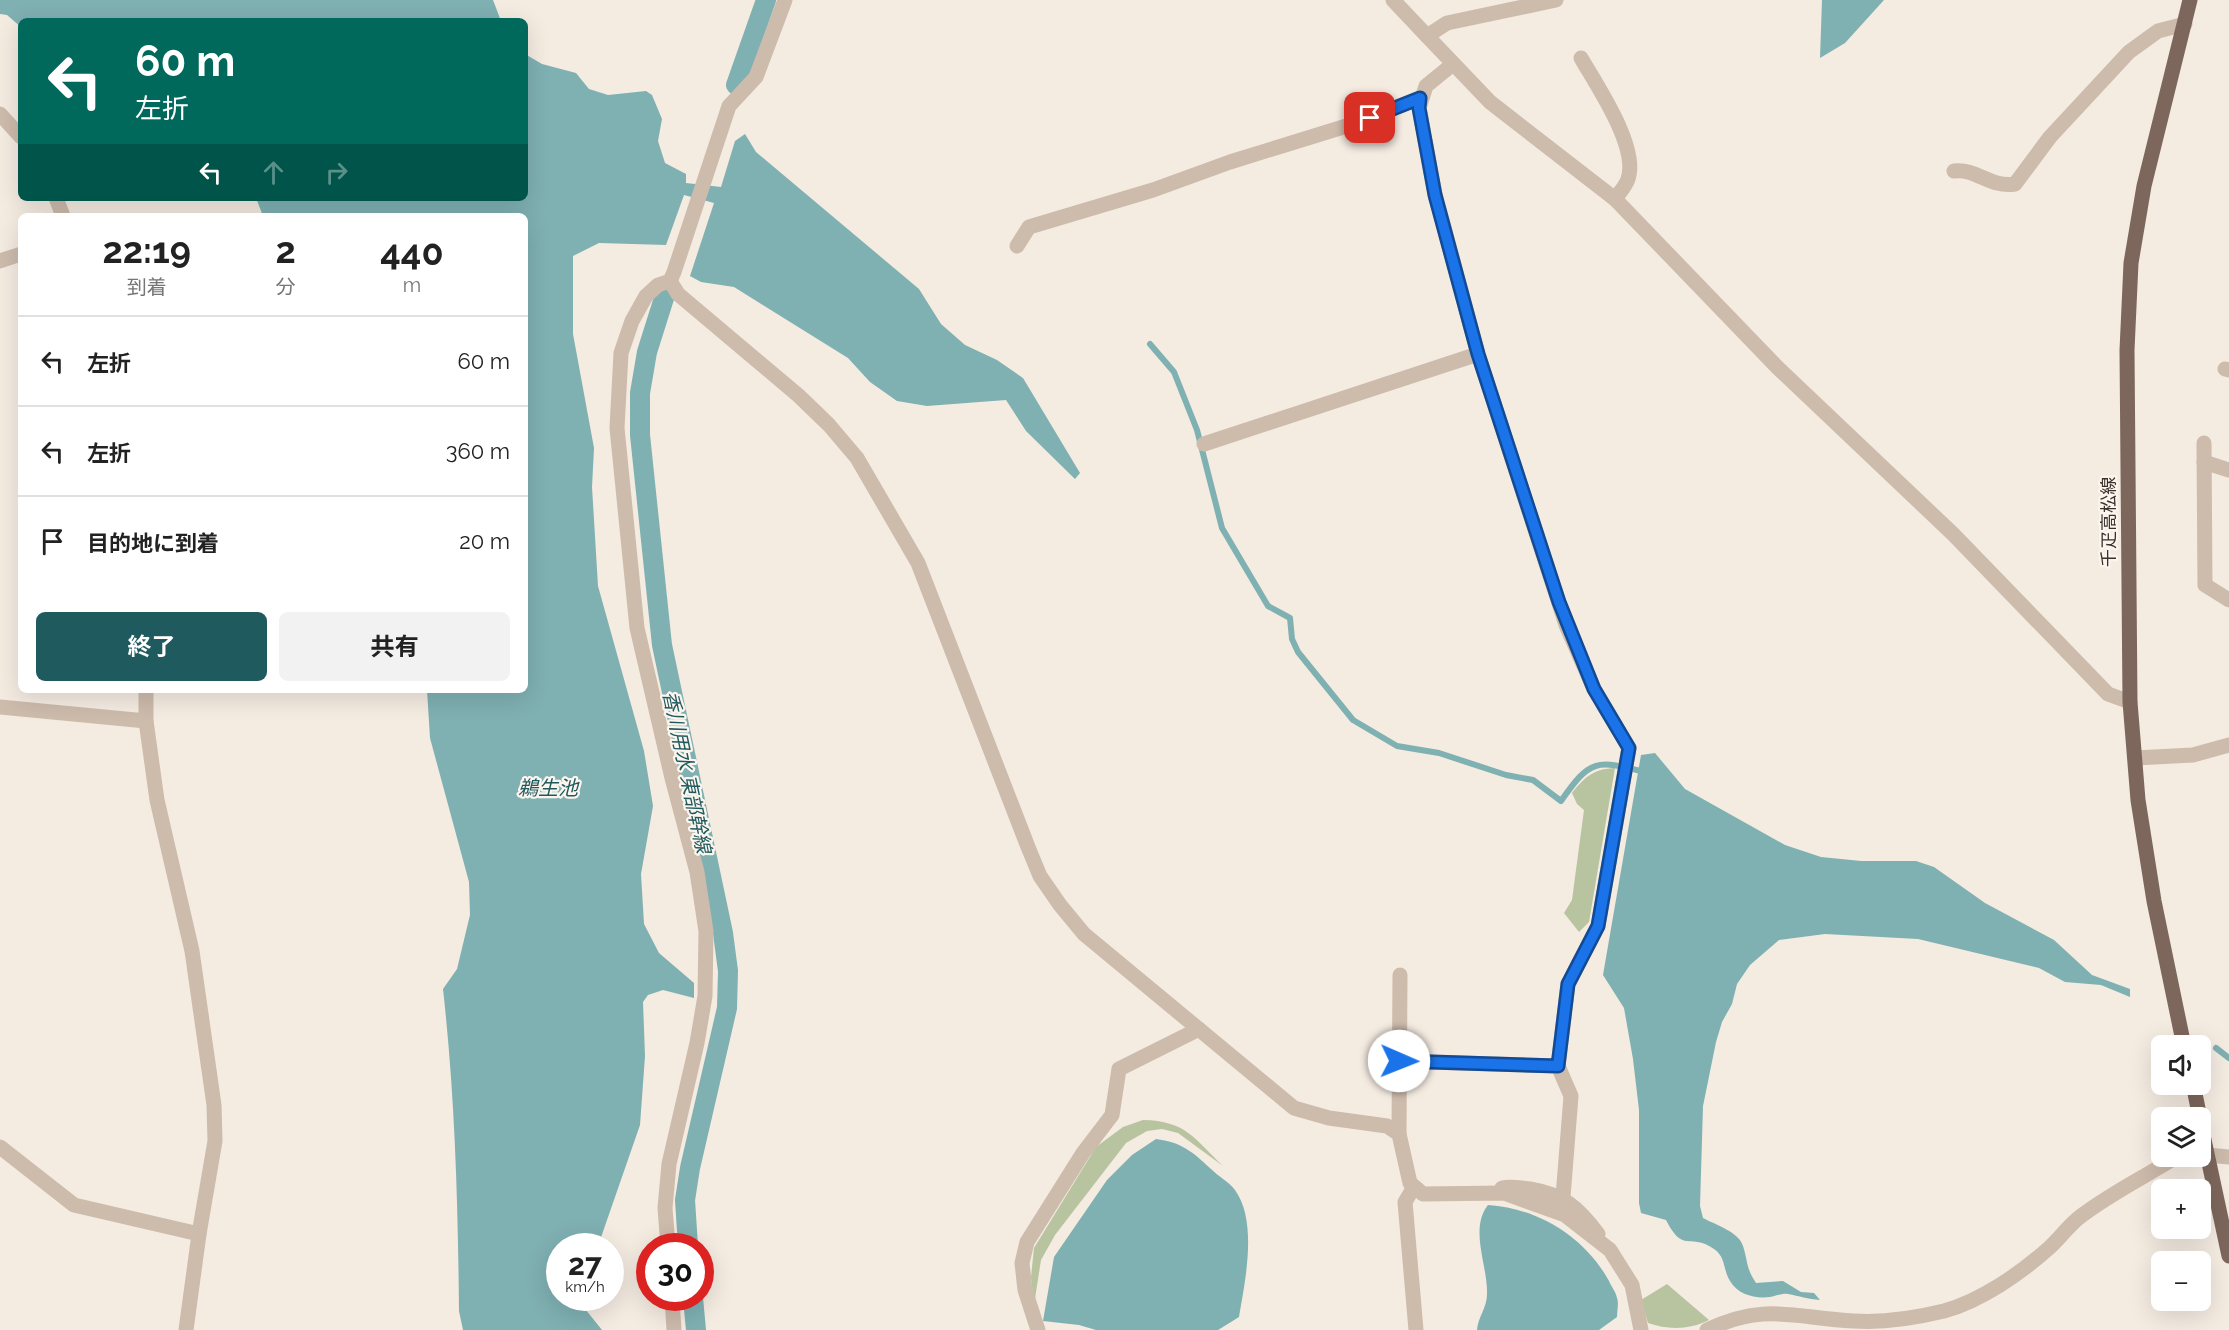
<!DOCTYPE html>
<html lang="ja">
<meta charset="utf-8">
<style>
:root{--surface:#fff;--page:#f2f2f2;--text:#222;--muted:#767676;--line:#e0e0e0;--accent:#1f5a5e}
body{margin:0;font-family:Raleway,"Noto Sans JP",sans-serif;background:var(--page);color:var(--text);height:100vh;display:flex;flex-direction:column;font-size:22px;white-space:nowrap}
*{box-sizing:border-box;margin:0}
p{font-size:20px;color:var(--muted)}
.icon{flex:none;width:33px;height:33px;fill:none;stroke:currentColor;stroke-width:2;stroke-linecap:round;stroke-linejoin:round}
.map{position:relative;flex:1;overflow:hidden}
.sheet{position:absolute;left:18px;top:213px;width:510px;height:480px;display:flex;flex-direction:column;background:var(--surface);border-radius:9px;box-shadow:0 6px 24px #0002}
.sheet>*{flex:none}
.top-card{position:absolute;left:18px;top:18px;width:510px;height:183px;border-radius:9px;box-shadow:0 6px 24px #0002;background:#00695c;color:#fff;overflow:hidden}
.tools{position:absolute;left:2151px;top:1035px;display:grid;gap:12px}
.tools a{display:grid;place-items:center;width:60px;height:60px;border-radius:9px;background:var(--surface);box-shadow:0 6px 24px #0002;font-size:30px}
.speed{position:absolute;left:546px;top:1233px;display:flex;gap:12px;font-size:30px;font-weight:700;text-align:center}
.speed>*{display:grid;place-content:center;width:78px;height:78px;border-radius:50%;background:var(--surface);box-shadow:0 6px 24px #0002;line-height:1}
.speed small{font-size:15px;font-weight:400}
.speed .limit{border:9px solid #d22;background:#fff;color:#111}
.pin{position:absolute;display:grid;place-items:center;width:51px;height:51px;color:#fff;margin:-26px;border-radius:12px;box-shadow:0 3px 9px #0006}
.me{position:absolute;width:66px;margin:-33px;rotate:91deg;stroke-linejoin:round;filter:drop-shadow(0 0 4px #0008)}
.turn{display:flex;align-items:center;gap:21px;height:126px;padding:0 18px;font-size:27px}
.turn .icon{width:78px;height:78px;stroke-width:2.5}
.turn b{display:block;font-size:42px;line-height:51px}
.lanes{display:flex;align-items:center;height:57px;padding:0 18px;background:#0003;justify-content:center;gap:30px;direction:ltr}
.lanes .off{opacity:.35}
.eta{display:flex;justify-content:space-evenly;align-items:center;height:102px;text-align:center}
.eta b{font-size:36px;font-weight:700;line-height:42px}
.cta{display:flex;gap:12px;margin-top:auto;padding:12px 18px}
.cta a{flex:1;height:69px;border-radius:9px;background:var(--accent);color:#fff;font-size:24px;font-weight:700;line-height:69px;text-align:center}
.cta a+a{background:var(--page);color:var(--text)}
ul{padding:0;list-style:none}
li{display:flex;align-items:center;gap:18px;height:90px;padding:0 18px;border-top:2px solid var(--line)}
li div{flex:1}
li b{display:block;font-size:22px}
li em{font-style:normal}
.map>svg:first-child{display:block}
</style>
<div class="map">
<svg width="2229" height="1330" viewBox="0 0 2229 1330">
<rect width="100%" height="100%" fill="#f4ebe1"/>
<g fill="#b8c4a0">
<path d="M1615 768 1589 922 1579 932 1564 913 1572 900 1584 810 1577 804 1572 793C1585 777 1593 769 1615 768Z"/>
<path d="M1143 1120C1186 1121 1194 1138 1223 1166L1178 1133 1162 1129 1147 1131 1126 1143 1055 1235 1041 1260 1034 1305 1031 1277 1034 1248 1096 1147 1123 1127Z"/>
<path d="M1667 1284 1709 1320C1689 1330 1668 1330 1648 1323L1641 1300Z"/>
</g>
<g fill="#7fb0b2">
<polygon points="0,0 493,0 501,21 21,21 21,27 7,15 0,14"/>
<polygon points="1822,0 1884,0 1845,43 1820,58"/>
<path d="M525 54 542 64 576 73 589 89 608 95 646 91 652 95 662 119 658 141 665 163 686 174V183L721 187 735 141 745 134 756 152 919 289 941 324 965 345 997 360 1023 378 1080 473 1075 479 1026 431 1006 400 927 406 897 401 870 382 848 358 734 287 701 282 690 276 714 203 684 195 666 245 599 243 573 256V334L594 448 592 487 598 586 644 751 653 806 641 874 644 924 659 953 694 983V998L663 990 648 995 643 1002 645 1056 640 1125 598 1246H560V1298H583L582 1305 602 1330H463L459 1311C458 1203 455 1096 443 989L457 969 470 915 469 882 430 738 427 690H525V216H263L256 198H525Z"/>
<path d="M1655 753 1685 789 1785 845 1821 857 1861 861H1916L1934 867 1985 903 2054 940 2092 975 2130 989V997L2101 985 2065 982 2039 968 1918 939 1825 934 1779 940 1750 965 1737 984 1732 1004 1722 1022 1716 1042 1703 1106 1700 1206 1703 1218C1716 1225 1739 1232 1743 1246 1748 1262 1746 1268 1756 1283L1783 1281 1801 1292 1814 1293 1820 1300C1808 1299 1799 1296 1788 1294 1783 1293 1776 1296 1770 1297 1756 1299 1738 1295 1730 1281 1723 1270 1726 1257 1714 1249 1690 1232 1684 1255 1666 1220L1641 1213 1639 1203V1110L1633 1059 1624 1008 1603 975 1641 755Z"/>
<path d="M1156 1139C1181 1142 1193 1152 1211 1169 1219 1177 1228 1181 1235 1190 1258 1222 1245 1281 1239 1317L1218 1330H1096L1079 1325 1043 1321 1054 1257 1107 1180 1132 1155Z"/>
<path d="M1488 1205C1538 1208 1585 1237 1609 1281 1611 1286 1616 1292 1617 1298 1619 1303 1617 1311 1617 1317L1599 1330H1477C1478 1317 1487 1308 1487 1294 1488 1266 1469 1229 1488 1205Z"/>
</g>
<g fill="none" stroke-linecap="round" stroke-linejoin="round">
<g stroke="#7fb0b2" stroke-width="6">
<path d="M1150 344 1174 372 1197 430 1222 528 1268 606 1290 618 1292 639 1298 652 1353 720 1397 746 1439 753 1506 775 1533 780 1561 801C1591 758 1596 760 1645 772"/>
<polyline points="2216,1048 2229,1058"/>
</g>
<g stroke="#7fb0b2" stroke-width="20">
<polyline points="736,85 766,0"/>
<polyline points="665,295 647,352 640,393 640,435 662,645 723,933 728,971 727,1008 690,1168 685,1200 688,1246"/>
<polyline points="693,1298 696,1330"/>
</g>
<g stroke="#cdbbac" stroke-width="15">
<polyline points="1393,0 1427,36"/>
<polyline points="1556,0 1447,23 1427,36 1490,102 1615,199 1778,368 1953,534 2108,694 2130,702"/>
<path d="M1581 58C1597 86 1639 147 1628 179 1626 186 1619 193 1615 199"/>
<polyline points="1453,64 1426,86 1419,108 1435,194 1478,354 1566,625 1594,689 1629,748 1598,926 1568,984 1558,1066"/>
<polyline points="0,114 21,137"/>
<path d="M1954 171C1977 168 1989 188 2015 184L2050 137 2129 52 2158 31 2185 24"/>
<polyline points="56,198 63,216"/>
<polyline points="1017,246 1029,227 1153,190 1230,162 1353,124 1420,98"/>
<polyline points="0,261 21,254"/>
<polyline points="670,281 678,294 799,396 829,425 857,458 918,563 1028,847 1040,876 1060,905 1084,934 1294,1108 1329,1118 1387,1126 1399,1134 1410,1183 1423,1194 1504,1193 1565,1215 1610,1250 1632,1285 1641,1330"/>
<polyline points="2225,369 2229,370"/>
<polyline points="2204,443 2205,585 2229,600"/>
<polyline points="1204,444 1478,354"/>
<polyline points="2204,462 2229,470"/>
<polyline points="146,690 146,721 157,800 192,951 214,1105 215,1141 199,1234 186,1330"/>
<polyline points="0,707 146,721"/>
<polyline points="2135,758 2193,755 2229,745"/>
<polyline points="1399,1061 1558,1066 1571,1096 1563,1197"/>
<polyline points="1399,1134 1400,975"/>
<polyline points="0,1147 74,1205 199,1234"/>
<polyline points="2208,1155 2229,1157"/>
<polyline points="1414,1187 1405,1202 1416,1330"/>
<path d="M1502 1188C1511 1186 1520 1188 1530 1189 1564 1195 1578 1207 1598 1234"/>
<polyline points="668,1246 665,1208 669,1164 697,1043 705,996 706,931 697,872 672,778 637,628 617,428 621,353 632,321 646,296 658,285 670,281 674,272 729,106 756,77 785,0"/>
<polyline points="672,1298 674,1330"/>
<polyline points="1038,1330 1025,1290 1022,1263 1027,1242 1083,1153 1112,1115 1119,1069 1199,1029"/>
<path d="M1707 1330C1765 1302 1794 1318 1854 1321 1883 1323 1915 1318 1944 1311 1981 1301 2021 1273 2049 1248 2060 1238 2069 1225 2081 1216 2111 1193 2146 1176 2178 1156"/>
</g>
<g stroke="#7d675c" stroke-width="15">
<polyline points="2184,1046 2154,901 2138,800 2130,702 2127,350 2131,263 2144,186 2190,0"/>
<polyline points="2193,1084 2200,1118"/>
<polyline points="2200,1121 2229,1256"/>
</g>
</g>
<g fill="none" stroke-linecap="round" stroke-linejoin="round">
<defs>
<polyline id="route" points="1370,118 1420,98 1419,108 1435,195 1478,354 1559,602 1594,689 1629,748 1598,926 1568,984 1558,1066 1399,1061"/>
</defs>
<use href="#route" stroke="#114b97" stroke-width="15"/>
<use href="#route" stroke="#1a73e8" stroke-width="10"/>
</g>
<g text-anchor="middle" stroke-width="4.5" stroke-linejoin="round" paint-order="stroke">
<g font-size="18" fill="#3b302b" stroke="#fbf5ee">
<text transform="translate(2109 522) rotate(-90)" y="6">千疋高松線</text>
</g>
<g font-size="20" font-style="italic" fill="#1f5a5e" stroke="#fbf5ee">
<text transform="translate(687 772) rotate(78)" y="7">香川用水 東部幹線</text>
<text x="548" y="795">鵜生池</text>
</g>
</g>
</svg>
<div class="tools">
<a><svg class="icon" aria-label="sound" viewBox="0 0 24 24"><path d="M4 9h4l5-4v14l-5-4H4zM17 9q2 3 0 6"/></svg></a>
<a><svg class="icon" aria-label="layers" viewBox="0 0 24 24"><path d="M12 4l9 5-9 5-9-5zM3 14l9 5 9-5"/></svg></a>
<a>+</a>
<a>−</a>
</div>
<div class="speed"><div>27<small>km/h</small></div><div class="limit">30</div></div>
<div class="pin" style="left:1370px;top:118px;background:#d93025"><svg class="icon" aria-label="arrive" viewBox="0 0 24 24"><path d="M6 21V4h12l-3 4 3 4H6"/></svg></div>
<svg class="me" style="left:1399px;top:1061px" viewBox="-20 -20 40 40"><circle r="19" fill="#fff"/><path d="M0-13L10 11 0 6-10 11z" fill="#1a73e8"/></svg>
<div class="top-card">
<div class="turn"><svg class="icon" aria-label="left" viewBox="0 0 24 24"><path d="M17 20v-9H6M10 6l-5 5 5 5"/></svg><div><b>60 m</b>左折</div></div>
<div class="lanes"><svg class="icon" aria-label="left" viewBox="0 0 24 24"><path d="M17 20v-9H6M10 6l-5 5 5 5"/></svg><svg class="icon off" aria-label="ahead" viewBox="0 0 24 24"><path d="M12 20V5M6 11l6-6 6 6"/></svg><svg class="icon off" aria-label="right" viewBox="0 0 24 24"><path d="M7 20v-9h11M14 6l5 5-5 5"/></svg></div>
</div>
<section class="sheet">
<div class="eta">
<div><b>22:19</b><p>到着</p></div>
<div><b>2</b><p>分</p></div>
<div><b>440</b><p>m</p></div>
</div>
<ul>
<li><svg class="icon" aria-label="left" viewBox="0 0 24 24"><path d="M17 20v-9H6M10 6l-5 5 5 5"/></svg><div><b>左折</b></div><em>60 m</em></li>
<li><svg class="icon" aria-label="left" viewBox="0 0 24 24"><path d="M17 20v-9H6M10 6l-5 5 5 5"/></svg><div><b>左折</b></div><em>360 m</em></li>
<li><svg class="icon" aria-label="arrive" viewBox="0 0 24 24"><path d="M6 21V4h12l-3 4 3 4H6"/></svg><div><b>目的地に到着</b></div><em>20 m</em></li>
</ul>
<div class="cta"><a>終了</a><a>共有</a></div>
</section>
</div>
